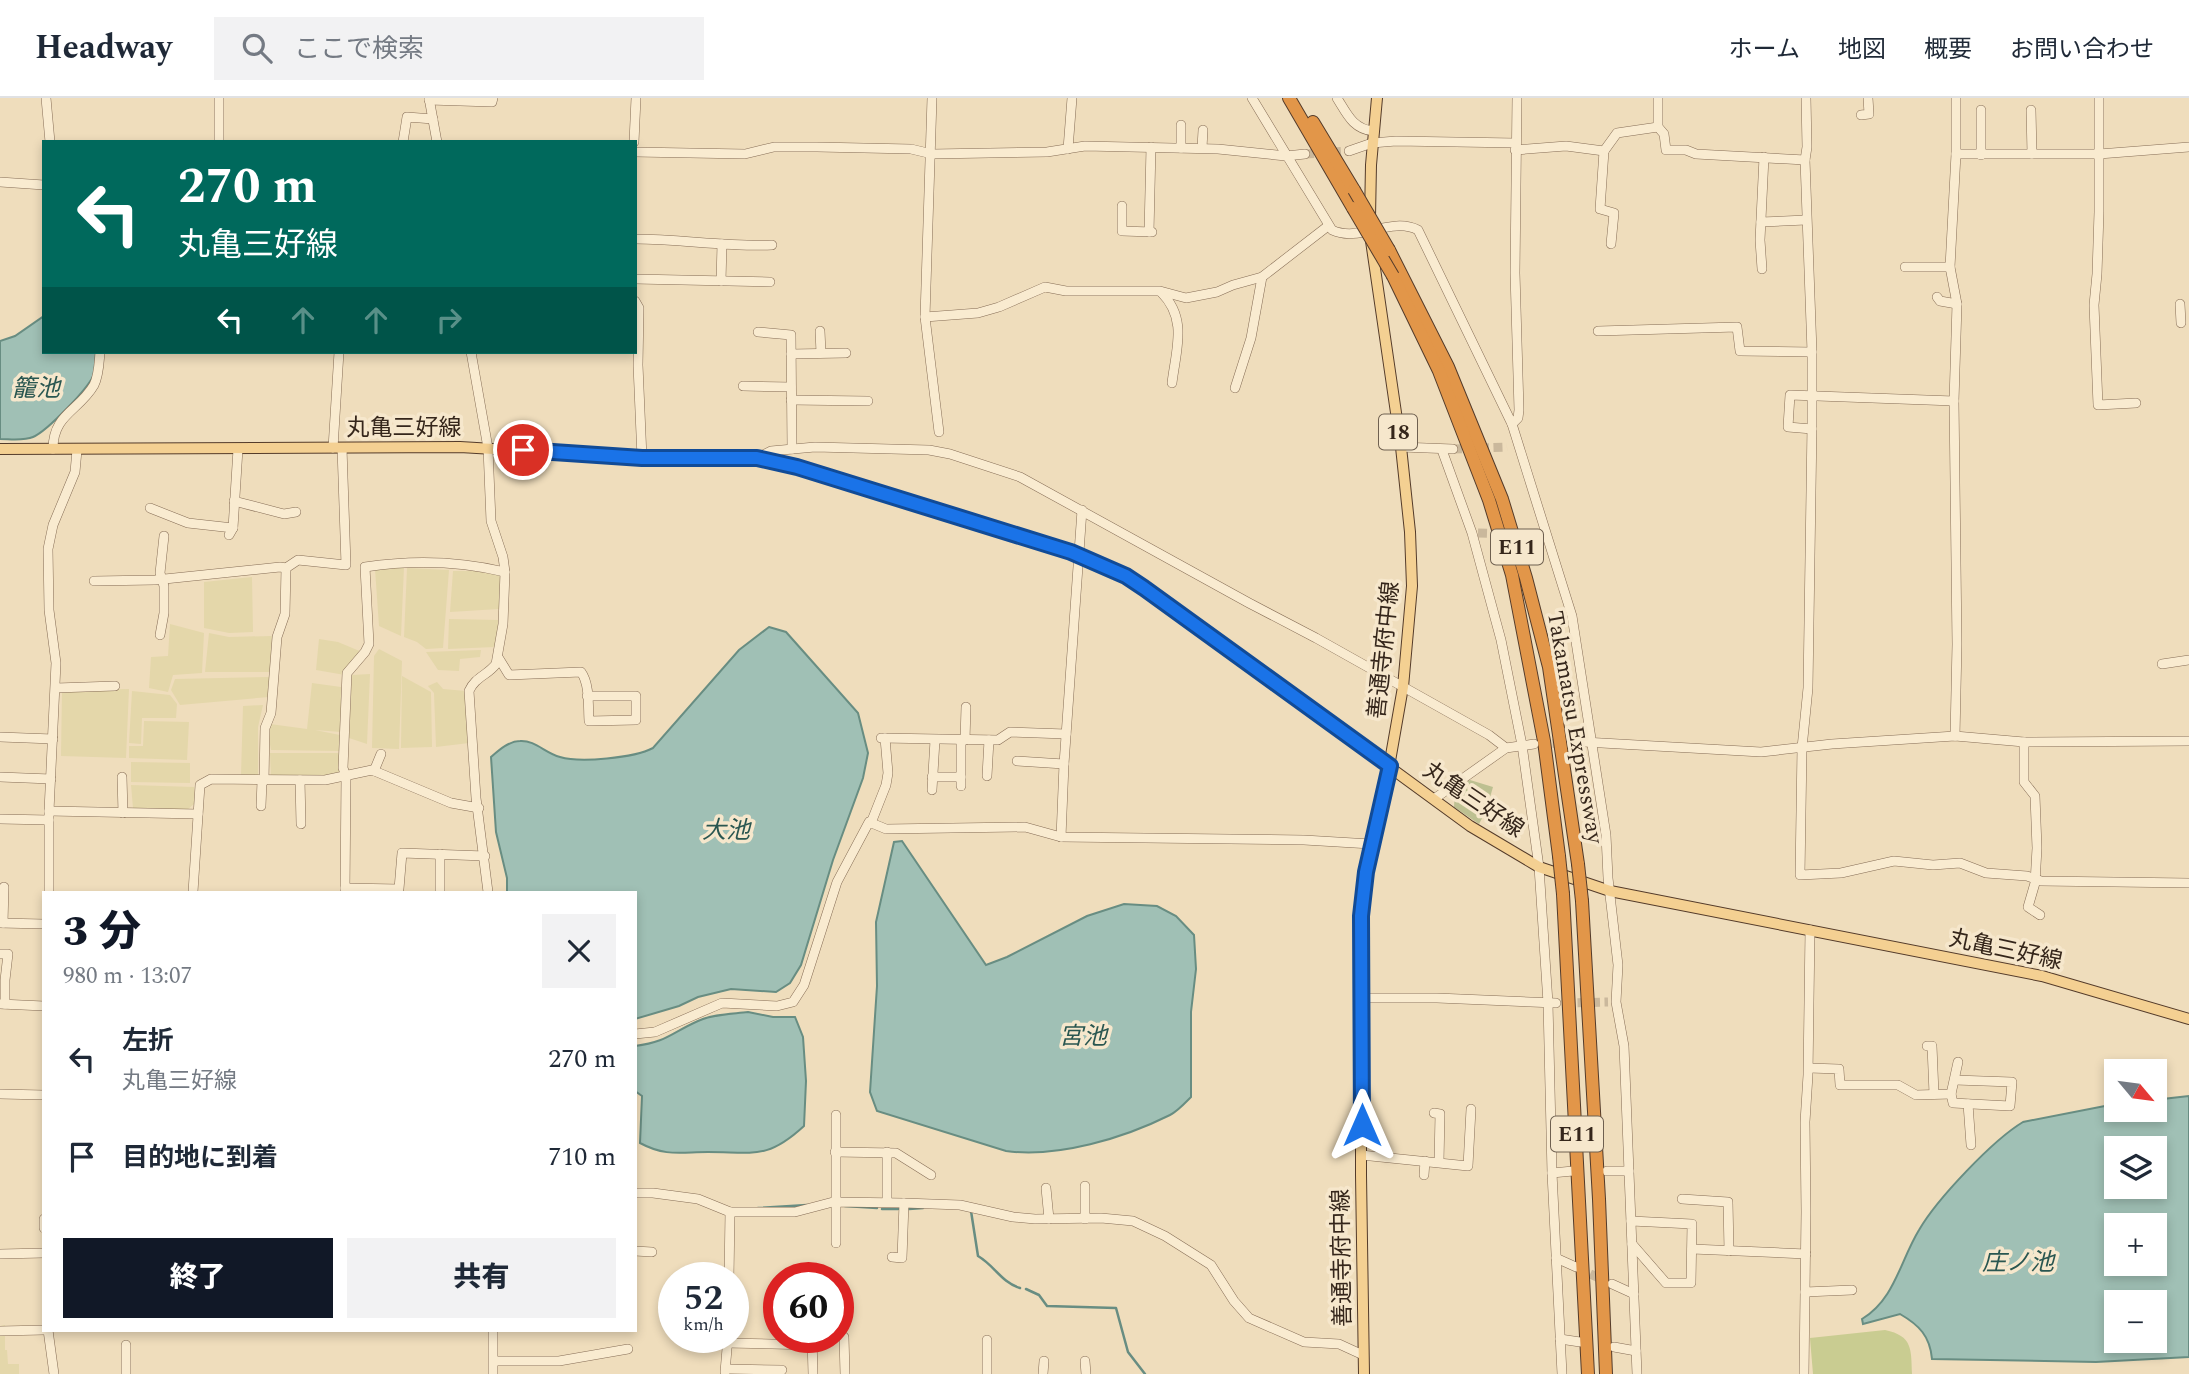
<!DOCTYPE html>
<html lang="ja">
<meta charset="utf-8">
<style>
:root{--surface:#fff;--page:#f2f2f3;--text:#1f2937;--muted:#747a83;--line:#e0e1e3;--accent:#111827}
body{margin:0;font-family:Spectral,"Noto Sans JP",serif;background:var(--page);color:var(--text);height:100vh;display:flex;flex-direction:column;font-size:26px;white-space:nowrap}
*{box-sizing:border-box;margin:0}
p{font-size:23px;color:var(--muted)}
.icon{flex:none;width:38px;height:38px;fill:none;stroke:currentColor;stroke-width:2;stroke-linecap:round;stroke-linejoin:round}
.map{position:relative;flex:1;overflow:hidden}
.panel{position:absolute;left:42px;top:793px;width:595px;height:441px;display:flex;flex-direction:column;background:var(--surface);border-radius:0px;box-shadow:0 4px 10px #0003}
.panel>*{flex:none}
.guide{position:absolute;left:42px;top:42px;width:595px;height:214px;border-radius:0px;box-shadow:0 4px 10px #0003;background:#00695c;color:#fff;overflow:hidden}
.needle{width:46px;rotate:119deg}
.controls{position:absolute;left:2104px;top:961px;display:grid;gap:14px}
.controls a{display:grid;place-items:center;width:63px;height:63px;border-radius:0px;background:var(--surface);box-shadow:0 4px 10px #0003;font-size:35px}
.speed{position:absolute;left:658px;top:1164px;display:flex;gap:14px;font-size:35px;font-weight:700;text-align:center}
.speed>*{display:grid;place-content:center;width:91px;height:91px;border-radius:50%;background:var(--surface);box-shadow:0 4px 10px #0003;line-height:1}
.speed small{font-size:18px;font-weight:400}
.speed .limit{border:10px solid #d22;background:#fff;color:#111}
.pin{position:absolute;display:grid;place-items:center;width:60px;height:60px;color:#fff;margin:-30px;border:4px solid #fff;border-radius:50%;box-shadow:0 2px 7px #0007}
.me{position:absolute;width:77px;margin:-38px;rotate:0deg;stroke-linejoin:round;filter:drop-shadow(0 0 5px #0008)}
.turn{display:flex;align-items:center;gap:24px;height:147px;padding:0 21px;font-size:32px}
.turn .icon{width:91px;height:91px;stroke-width:2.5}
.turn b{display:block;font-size:49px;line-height:60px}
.lanes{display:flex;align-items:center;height:66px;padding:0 21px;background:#0003;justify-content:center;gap:35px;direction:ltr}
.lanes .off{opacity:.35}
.round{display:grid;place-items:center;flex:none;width:74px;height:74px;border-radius:0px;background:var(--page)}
.headline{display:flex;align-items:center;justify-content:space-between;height:119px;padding:0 21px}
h1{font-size:42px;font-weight:800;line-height:52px;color:var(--accent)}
.cta{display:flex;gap:14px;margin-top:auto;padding:14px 21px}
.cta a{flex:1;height:80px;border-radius:0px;background:var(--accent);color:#fff;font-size:28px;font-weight:800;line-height:80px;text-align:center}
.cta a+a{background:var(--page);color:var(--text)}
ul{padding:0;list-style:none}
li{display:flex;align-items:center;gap:21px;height:98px;padding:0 21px}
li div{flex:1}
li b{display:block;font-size:26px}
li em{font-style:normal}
header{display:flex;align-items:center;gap:42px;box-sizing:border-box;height:98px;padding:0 35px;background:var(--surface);border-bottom:2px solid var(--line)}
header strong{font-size:33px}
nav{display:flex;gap:38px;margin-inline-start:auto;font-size:24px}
.search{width:490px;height:63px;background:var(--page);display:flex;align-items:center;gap:18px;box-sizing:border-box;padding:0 24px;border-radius:0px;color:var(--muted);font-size:26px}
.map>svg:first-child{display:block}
</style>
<header>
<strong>Headway</strong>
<div class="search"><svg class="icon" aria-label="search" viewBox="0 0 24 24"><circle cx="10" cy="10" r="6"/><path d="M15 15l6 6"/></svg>ここで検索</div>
<nav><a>ホーム</a><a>地図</a><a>概要</a><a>お問い合わせ</a></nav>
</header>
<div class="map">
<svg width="2189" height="1276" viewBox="0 0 2189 1276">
<rect width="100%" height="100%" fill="#efddbc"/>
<g fill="#e4d7aa">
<polygon points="404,469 401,538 379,528 375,471"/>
<polygon points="407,470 449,472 443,550 426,551 417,544 404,539"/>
<polygon points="453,473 476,473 500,477 499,511 450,514"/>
<polygon points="252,479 253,534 229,535 204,530 204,484"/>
<polygon points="449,521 499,522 495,549 448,551"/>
<polygon points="170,526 204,535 202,575 173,577 168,594 149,590 151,559 168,558"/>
<polygon points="209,535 229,539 272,538 270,574 205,574"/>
<polygon points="319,541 338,544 362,554 345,577 316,572"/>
<polygon points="379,551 402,563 399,651 372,650 374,558"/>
<polygon points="481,552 480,559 460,561 459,573 438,572 426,554"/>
<polygon points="370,576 367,646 349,640 352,577"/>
<polygon points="402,578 431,594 432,649 401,650"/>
<polygon points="270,579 269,599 180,607 171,592 175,581"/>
<polygon points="437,584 443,591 466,593 469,645 436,649 434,595 428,588"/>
<polygon points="312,585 341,589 341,634 315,632 340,637 340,653 271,652 269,641 270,626 307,631"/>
<polygon points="129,591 126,660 61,658 62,592"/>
<polygon points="132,593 170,597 177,606 176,620 142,620 141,646 129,645"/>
<polygon points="263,607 258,629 258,680 241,678 243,608"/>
<polygon points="144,623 189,624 187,662 129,660 129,648 143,648"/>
<polygon points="270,655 338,655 341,661 339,674 336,678 271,680"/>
<polygon points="131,664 190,665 190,685 131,684"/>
<polygon points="131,687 194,689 195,705 187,712 133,710"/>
<polygon points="5,1227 5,1252 7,1252 8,1266 19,1266 19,1276 0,1276 0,1228"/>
</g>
<path fill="#c9cc91" d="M1885 1232C1913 1238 1911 1251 1912 1276H1813L1810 1240Z"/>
<polygon fill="#bdc091" points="1470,682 1493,689 1486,713 1479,726 1454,709 1455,691"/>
<g fill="#a0c0b5" stroke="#688d82" stroke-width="2" fill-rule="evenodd">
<path d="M44 218V254H96C96 261 96 269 94 276 89 290 47 333 33 339 24 343 10 341 0 341V243L15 238Z"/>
<path d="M769 529 786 534 858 615 868 655 863 680 833 762 801 867 790 885 776 894 731 891 698 899 679 908 635 921V794H507V780L496 734 491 659C499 652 509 643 520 643 535 642 545 655 560 659 580 665 634 660 653 650L739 552Z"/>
<path d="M902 743 986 867 1007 859 1087 818 1124 806 1157 808 1176 818 1194 837 1196 871 1191 914V999C1185 1005 1178 1013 1170 1017 1124 1040 1058 1060 1006 1053L877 1013 870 994 877 888 876 824 894 744Z"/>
<path d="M748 914 773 919H795L803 939 806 983 804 1028C767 1062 754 1054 708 1054 681 1054 666 1059 640 1045L642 998 635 993V948C667 944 671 935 698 923 713 916 732 916 748 914Z"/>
<path d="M2189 998V1259L2096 1264 1932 1261C1930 1238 1919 1227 1900 1216L1863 1226 1862 1221C1895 1201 1900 1163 1919 1132 1937 1101 1993 1042 2023 1024L2110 1007 2116 1006V1012H2154V1002ZM2154 1050V1088H2116V1050ZM2154 1127V1166H2116V1127ZM2116 1204H2154V1242H2116Z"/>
</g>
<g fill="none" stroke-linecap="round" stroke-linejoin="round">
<g stroke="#688d82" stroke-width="2.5">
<polyline points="845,1108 877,1110"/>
<polyline points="758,1110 807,1107"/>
<polyline points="882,1111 898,1111"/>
<polyline points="909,1111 923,1110"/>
<path d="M971 1113 978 1158C995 1168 1001 1184 1020 1190"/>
<polyline points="1026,1191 1039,1197 1047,1208 1116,1210 1128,1254 1145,1276"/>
</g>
<g stroke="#cab89c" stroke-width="9" stroke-dasharray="9 4.5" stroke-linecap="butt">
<polyline points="1305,56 1349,53"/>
<polyline points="1453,351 1507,349"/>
<polyline points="1478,435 1539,437"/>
<polyline points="1539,646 1584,644"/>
<polyline points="1564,905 1608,904"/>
<polyline points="1578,1170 1607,1184"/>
</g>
<defs>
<g id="minor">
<polyline points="46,0 50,44"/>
<polyline points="219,0 219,44"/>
<polyline points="429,0 437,44"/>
<polyline points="932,0 925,219 939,334"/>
<path d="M1252 0 1332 132C1359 145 1391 118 1418 132L1512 326 1572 518 1606 737 1608 780 1618 867 1616 904 1624 948 1637 1276"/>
<path d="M1337 0C1347 16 1353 31 1373 33"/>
<polyline points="1658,0 1658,29 1664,36 1666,52 1686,52 1696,56 1805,62"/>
<polyline points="1806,0 1807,49 1805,62 1812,254 1812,327 1808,590 1802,650 1800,777 1841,775 1894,763 1933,767 1960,765 1986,775 2027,778 2041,783 2189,785"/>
<polyline points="2099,0 2099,114 2097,176 2094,207 2098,307 2136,305"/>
<polyline points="429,2 492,4 493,0"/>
<polyline points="2031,12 2032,56"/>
<polyline points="1861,17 1869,16 1868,0"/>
<polyline points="403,44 407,19 433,21"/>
<polyline points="634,44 636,0"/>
<polyline points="1181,50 1181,27"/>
<polyline points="1202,50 1203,32"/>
<polyline points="1068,51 1072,0"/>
<polyline points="1515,52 1566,48 1604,53 1617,35 1658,29"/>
<polyline points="1349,53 1372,45 1396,43 1516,45"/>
<polyline points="1604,53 1600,111 1614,115 1611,146"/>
<polyline points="635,54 745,56 774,49 817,49 911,51 932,56 1047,54 1085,48 1218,51 1286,58 1305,56"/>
<polyline points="1956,56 2099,56 2189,49"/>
<polyline points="1981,57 1981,12"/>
<polyline points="0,84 44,87"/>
<polyline points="1122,108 1122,133 1152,134"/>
<polyline points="1761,124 1806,122"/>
<polyline points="1149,134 1151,49"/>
<path d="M635 141C681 141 727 149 772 147"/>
<polyline points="1905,169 1950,169"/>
<polyline points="1762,171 1760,142 1764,59"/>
<polyline points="635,181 770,184"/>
<polyline points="721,183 722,146"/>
<path d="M1161 194C1188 221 1176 251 1172 285"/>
<polyline points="1937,199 1940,203 1957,206"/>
<polyline points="635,203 639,210 638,267 642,360"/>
<polyline points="2180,206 2181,225"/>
<polyline points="925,219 978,215 999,209 1045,189 1066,193 1160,193 1186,200 1217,194 1233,187 1262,179 1328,128"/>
<polyline points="820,233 821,255"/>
<polyline points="1598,233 1737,229 1740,253 1812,254"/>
<polyline points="758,234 791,237 792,351"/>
<path d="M471 254 488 350 491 423 503 459 505 474 503 526 496 566C488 577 475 579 469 593L476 700 488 794"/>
<polyline points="791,256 846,255"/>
<polyline points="743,288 791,289"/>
<polyline points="1235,290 1251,240 1262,179"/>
<polyline points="791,302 868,303"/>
<polyline points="1512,326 1518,320 1519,312 1515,175 1517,0"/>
<polyline points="1812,331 1788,329 1790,297 1954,303"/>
<polyline points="1401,349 1453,351"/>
<polyline points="333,350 339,254"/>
<path d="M53 351C53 316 79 313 94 287 99 277 99 265 100 254"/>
<polyline points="1442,352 1472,435 1501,542 1522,647 1539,769 1548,905 1552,1075 1562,1276"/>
<polyline points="757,360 771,353 815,349 929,352 950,356 1020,379 1249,505 1316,540 1489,637 1506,650"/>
<polyline points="234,403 284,416 296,414"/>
<polyline points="150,410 188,425 233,430"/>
<polyline points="229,437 233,430 238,351"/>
<polyline points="94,483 155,482 280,469 286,470"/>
<polyline points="160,537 164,515 164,488 160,475 164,438"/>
<path d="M498 559 509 577 581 574C590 586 588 609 589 623L636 622V598H587"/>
<polyline points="2162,566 2189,562"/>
<polyline points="56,590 115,588"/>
<polyline points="1955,638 1957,546 1954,303 1957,206 1950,169 1956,56 1956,0"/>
<polyline points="0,639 53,641"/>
<polyline points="881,640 998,642 1010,634 1066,636"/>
<polyline points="961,642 961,688"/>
<polyline points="965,642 966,609"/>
<polyline points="1584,644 1761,654 1832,646 1955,638 2024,644 2189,643"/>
<polyline points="2024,644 2024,684 2035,698 2037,750 2035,785 2028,809 2040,817"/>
<polyline points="1017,663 1064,666"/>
<polyline points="374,673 381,656"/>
<polyline points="987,678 989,642"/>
<polyline points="0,679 51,681"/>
<polyline points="122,679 123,715"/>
<polyline points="932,679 961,679"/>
<polyline points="300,682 301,726"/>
<polyline points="264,683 265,630 271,615 277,539 285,516 286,470 298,462 346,467 342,350"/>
<polyline points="932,692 935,642"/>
<polyline points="1434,701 1506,650 1534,646"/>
<polyline points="261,708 262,683"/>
<polyline points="49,713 198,716"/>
<polyline points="0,721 49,722"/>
<polyline points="871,725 886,687 888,675 885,640"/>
<polyline points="1061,739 1064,666 1082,412"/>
<polyline points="345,790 399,791 402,755 485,758"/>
<polyline points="49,794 49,713 56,565 49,512 48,451 53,427 75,374 77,352"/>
<polyline points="193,794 200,687 211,681 325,682 372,672 451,705 479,710"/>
<path d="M345 794 346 678 343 670 347 575 365 554 369 546 365 469C411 462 459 463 505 474"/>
<polyline points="440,794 440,756"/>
<polyline points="0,825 44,826"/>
<polyline points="3,825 4,789"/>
<polyline points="0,856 8,856 5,882 5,906"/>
<polyline points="1361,900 1437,900 1556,905"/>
<polyline points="0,906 44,908"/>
<polyline points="635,936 655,934 722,905 777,908 793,904 804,887 837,784 869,724 886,731 1025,729 1061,739 1304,742 1371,746"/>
<polyline points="1927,948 1932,948 1934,996"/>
<polyline points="1809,970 1839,971 1840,987 1898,987 1916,997 1951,996 1958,964"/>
<polyline points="0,996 44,997"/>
<polyline points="1951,996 1953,1005 2010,1008 2012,984 1955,982"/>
<polyline points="1968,1006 1971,1047"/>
<polyline points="1434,1015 1440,1016 1439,1064"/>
<polyline points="836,1017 836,1145"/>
<polyline points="835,1054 896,1055 931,1077"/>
<polyline points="887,1054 887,1104"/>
<polyline points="1361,1057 1468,1068 1471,1011"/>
<polyline points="1607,1073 1629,1073"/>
<polyline points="1552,1075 1573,1073"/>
<polyline points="1424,1077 1425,1063"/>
<polyline points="1085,1088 1085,1121"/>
<polyline points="1046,1090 1049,1121"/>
<polyline points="635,1095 653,1095 698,1101 730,1114 795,1114 833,1104 904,1105 960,1107 1013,1119 1035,1121 1101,1120 1133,1123 1165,1138 1211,1167 1234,1203 1249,1220 1304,1244 1339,1246 1363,1257"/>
<polyline points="1682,1101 1728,1104 1729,1153"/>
<polyline points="44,1121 44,1130"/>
<polyline points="1631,1123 1692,1126 1691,1185 1666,1185 1632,1146"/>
<polyline points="1692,1151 1806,1156"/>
<polyline points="635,1153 652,1154"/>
<polyline points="0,1156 44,1155"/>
<polyline points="892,1159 902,1160 904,1105"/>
<polyline points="1556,1160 1576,1169"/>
<polyline points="729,1180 730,1114"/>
<polyline points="1612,1186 1634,1196"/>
<polyline points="1805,1194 1852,1192"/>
<polyline points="48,1232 54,1276"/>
<polyline points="0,1233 44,1232"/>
<polyline points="812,1239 813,1276"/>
<polyline points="844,1239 845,1276"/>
<polyline points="1560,1241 1580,1244"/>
<polyline points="987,1242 987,1276"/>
<polyline points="727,1245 812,1247"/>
<polyline points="1614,1249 1636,1253"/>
<polyline points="494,1263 559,1263 628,1251"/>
<polyline points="1085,1263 1086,1276"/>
<polyline points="727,1271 782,1272"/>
<polyline points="725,1274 728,1239"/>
<polyline points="126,1276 126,1247"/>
<polyline points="493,1276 493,1232"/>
<polyline points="1043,1276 1044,1263"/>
<polyline points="1804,1276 1806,1114 1805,1024 1808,977 1810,832"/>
</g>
<g id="major">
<polyline points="1370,119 1371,67 1377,0"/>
<polyline points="0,351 460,349 642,360 757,360 797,369 1071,454 1126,478 1164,504 1470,728 1539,769 1610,793 2042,878 2189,921"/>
<polyline points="1364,1276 1361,1077 1361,818 1366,774 1383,703 1403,589 1412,488 1410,434 1401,349 1371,143"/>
</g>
<g id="highway">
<polyline points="1289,0 1353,110"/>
<polyline points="1313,24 1354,92"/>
<polyline points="1389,152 1448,269 1502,401 1526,480 1549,569 1578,766"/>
<polyline points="1393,178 1439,273 1489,402 1512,477 1544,643 1559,758"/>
<polyline points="1563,796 1588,1276"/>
<polyline points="1582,803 1599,1101 1606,1276"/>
</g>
</defs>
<use href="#minor" stroke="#866d56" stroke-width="10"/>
<use href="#major" stroke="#543b2a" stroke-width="12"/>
<use href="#highway" stroke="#543b2a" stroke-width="14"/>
<use href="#minor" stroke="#f9ebd0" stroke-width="9"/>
<use href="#major" stroke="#f4d092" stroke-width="10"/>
<use href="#highway" stroke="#e29649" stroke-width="12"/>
<defs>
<g id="highway-bridge">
<polyline points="1354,92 1389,152"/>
<polyline points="1353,110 1393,178"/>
<polyline points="1559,758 1563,796"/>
<polyline points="1578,766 1582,803"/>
</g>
</defs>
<use href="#highway-bridge" stroke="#543b2a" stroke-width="14" stroke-linecap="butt"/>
<use href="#highway-bridge" stroke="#e29649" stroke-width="12"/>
</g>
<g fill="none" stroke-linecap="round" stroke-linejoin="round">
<defs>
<polyline id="route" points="523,352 642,360 757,360 797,369 1071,454 1126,478 1144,490 1390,668 1366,774 1361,818 1362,1027"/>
</defs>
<use href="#route" stroke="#114b97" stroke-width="18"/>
<use href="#route" stroke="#1a73e8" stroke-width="12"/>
</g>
<g text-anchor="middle" stroke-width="7" stroke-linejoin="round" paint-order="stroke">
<g fill="#f6e7cc" stroke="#6f6050" stroke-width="2">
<rect x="1379" y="316.5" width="38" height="35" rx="5"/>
<rect x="1491" y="431.5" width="52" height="35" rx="5"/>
<rect x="1551" y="1018.5" width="52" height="35" rx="5"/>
</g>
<g font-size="21" font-weight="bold" fill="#35261b">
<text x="1398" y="341">18</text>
<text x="1517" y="456">E11</text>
<text x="1577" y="1043">E11</text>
</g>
<g font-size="23" fill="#35261b" stroke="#f6e7cc">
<text x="404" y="337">丸亀三好線</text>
<text transform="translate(1383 552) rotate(-84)" y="8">善通寺府中線</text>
<text transform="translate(1576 629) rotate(80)" y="8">Takamatsu Expressway</text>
<text transform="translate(1474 701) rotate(34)" y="8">丸亀三好線</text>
<text transform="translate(2006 851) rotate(12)" y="8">丸亀三好線</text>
<text transform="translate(1341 1160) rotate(-91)" y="8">善通寺府中線</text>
</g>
<g font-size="24" font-style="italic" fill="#295650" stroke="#f6e7cc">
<text x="36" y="298">籠池</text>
<text x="726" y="740">大池</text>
<text x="1083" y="946">宮池</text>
<text x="2018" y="1172">庄ノ池</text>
</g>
</g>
</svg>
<div class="controls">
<a><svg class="needle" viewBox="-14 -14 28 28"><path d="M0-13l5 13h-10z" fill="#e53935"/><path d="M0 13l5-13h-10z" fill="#747a83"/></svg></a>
<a><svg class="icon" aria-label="layers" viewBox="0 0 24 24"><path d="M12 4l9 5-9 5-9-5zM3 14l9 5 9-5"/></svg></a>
<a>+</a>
<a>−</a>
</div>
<div class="speed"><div>52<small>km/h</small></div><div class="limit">60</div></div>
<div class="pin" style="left:523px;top:352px;background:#d93025"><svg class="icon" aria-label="arrive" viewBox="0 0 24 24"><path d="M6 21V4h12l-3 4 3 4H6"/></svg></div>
<svg class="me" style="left:1362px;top:1027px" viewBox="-20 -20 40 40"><path d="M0-17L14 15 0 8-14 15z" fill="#1a73e8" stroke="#fff" stroke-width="4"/></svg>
<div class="guide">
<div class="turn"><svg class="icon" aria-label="left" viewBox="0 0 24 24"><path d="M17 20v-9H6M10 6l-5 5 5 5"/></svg><div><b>270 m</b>丸亀三好線</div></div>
<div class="lanes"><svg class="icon" aria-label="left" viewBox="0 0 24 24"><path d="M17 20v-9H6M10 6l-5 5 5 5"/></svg><svg class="icon off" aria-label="ahead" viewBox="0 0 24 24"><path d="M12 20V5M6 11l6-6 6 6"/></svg><svg class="icon off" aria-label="ahead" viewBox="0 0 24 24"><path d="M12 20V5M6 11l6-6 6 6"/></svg><svg class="icon off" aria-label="right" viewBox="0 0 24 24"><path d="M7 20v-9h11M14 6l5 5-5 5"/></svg></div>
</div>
<section class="panel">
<div class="headline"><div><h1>3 分</h1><p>980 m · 13:07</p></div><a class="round"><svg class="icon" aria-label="close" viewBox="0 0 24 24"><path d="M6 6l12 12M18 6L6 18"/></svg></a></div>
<ul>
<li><svg class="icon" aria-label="left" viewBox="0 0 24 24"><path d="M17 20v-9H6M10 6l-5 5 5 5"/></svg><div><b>左折</b><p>丸亀三好線</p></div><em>270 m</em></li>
<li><svg class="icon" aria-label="arrive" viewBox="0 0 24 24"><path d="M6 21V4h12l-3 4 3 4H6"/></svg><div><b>目的地に到着</b></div><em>710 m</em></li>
</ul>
<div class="cta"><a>終了</a><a>共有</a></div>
</section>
</div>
